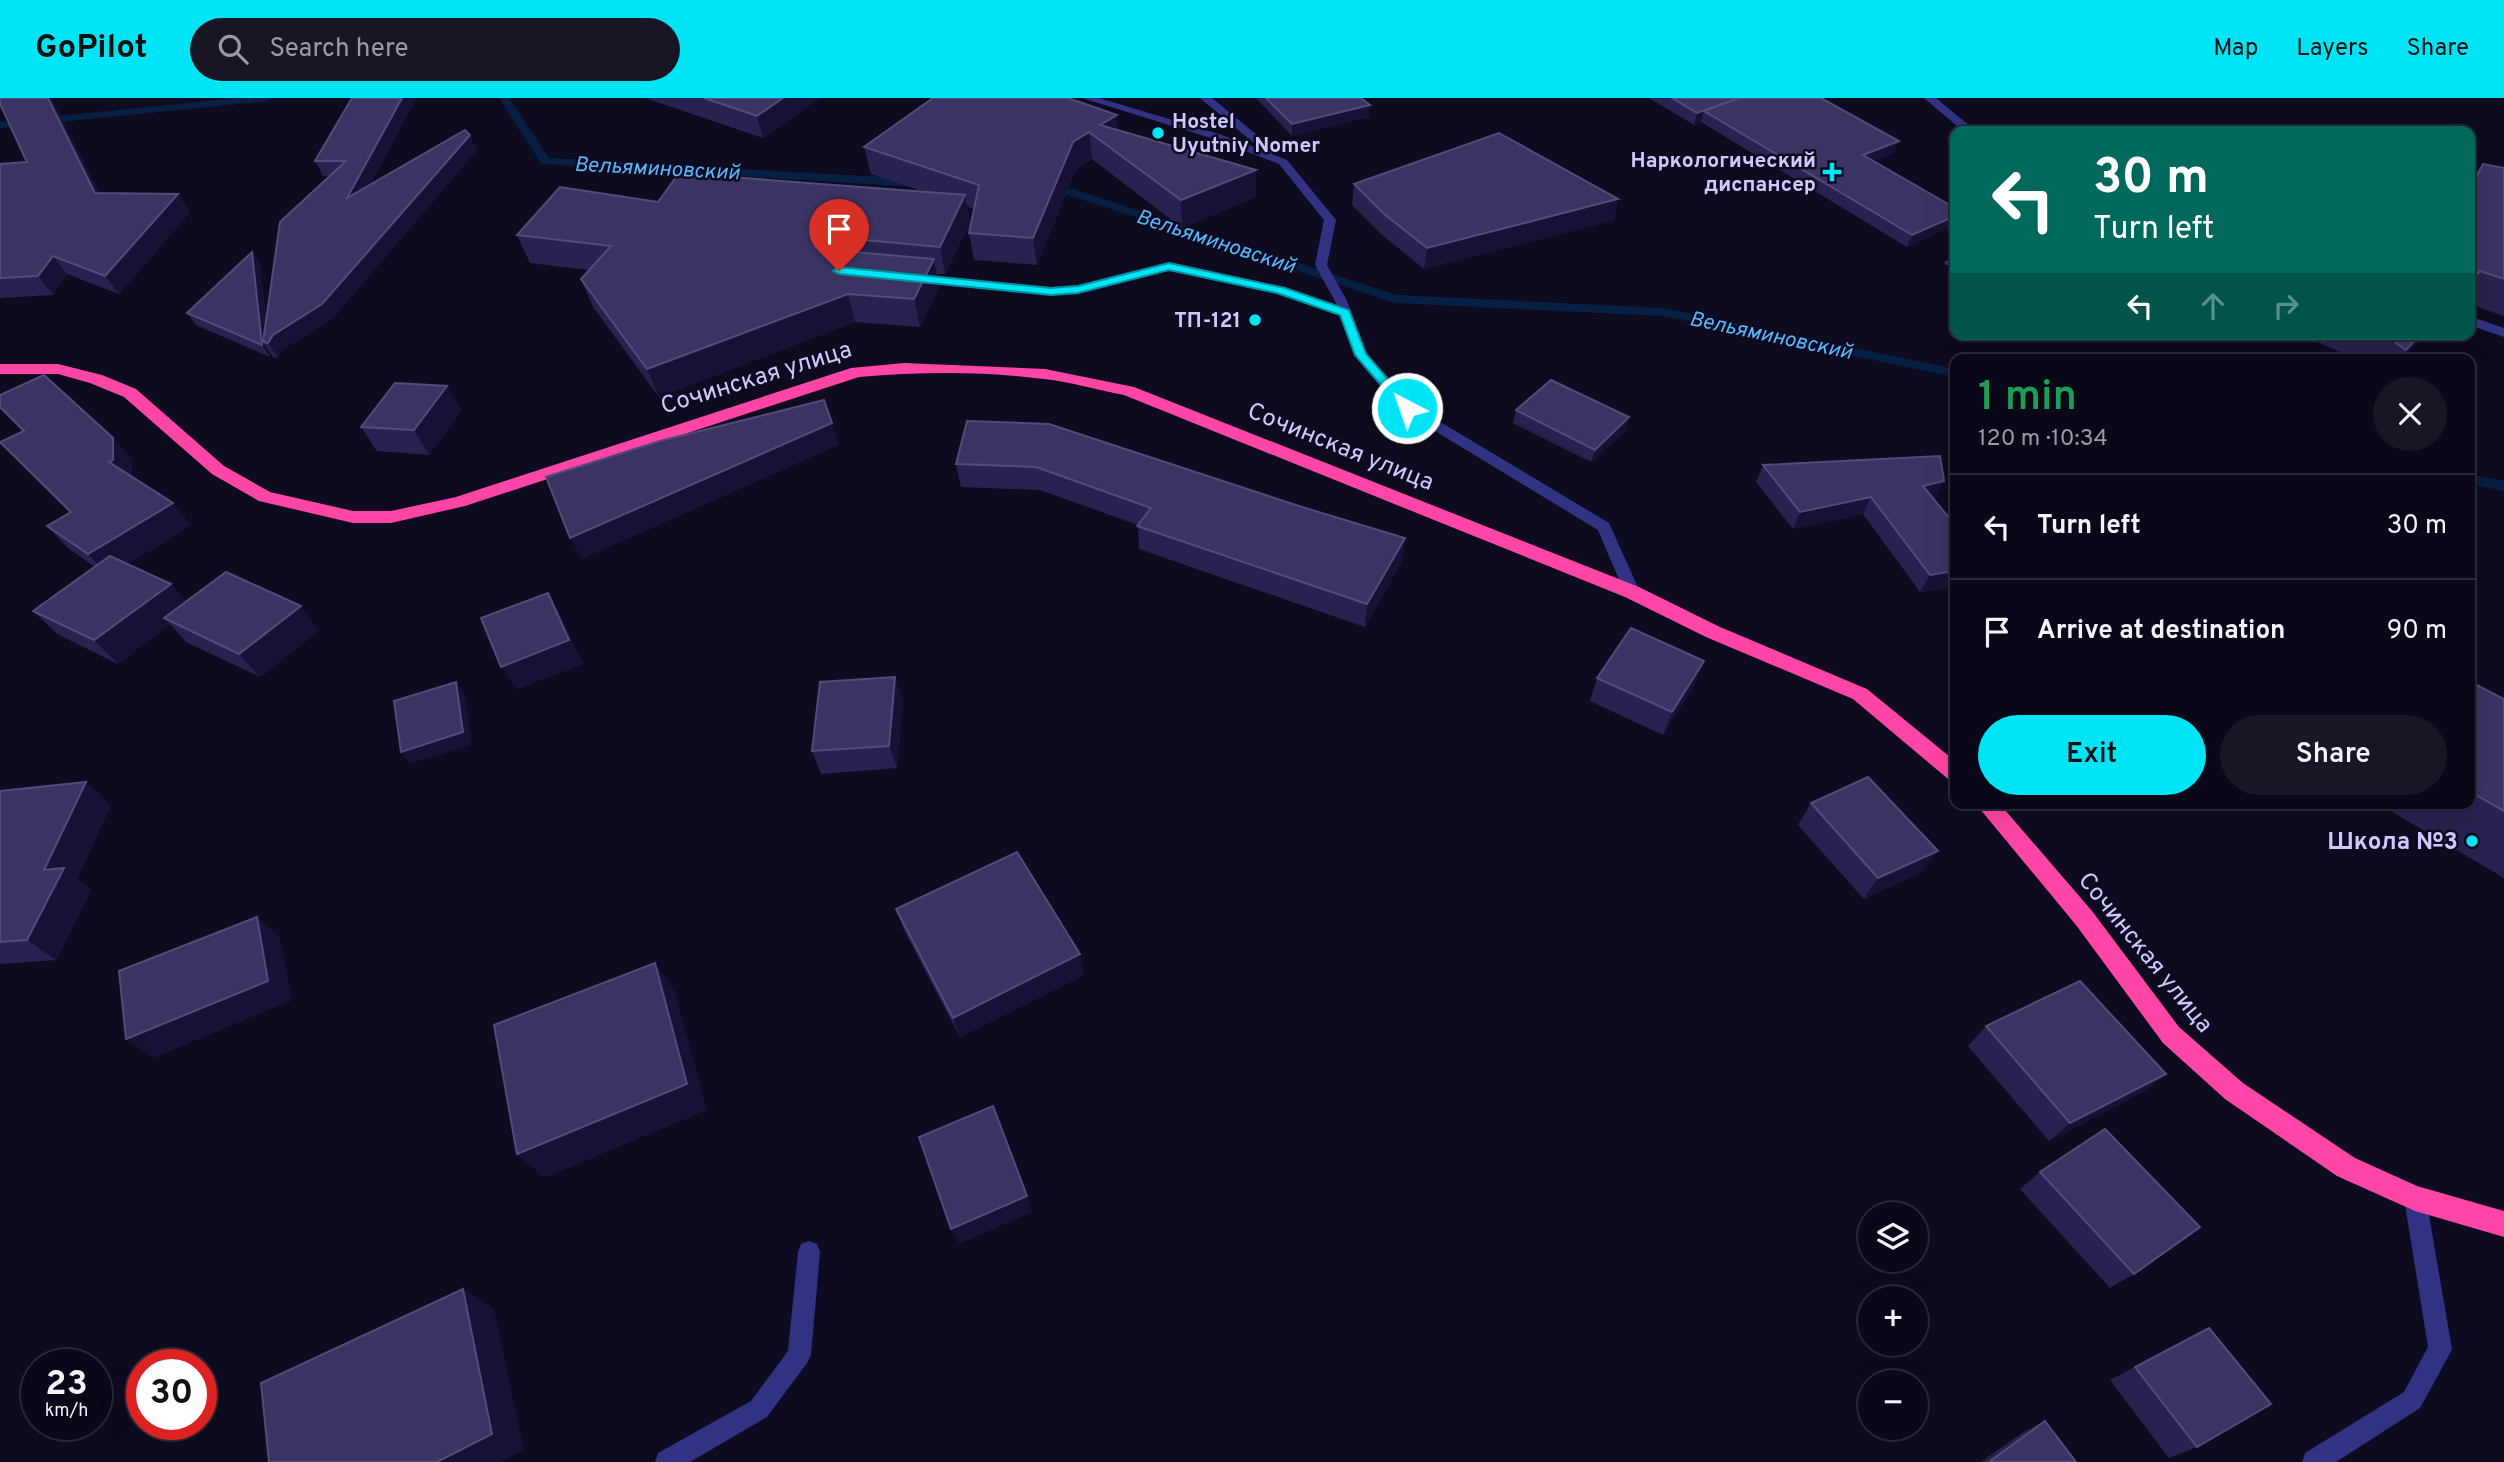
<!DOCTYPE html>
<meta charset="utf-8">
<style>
:root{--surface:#0a0818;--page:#181625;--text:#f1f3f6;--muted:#999aa2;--line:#2a2937;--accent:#00e5f5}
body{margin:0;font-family:Overpass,sans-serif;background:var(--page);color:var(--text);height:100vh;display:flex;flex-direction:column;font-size:26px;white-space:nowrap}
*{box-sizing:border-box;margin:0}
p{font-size:23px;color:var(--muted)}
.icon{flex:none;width:38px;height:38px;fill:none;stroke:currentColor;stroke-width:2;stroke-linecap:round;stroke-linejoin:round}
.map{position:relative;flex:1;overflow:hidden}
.details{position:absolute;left:1950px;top:256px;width:525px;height:455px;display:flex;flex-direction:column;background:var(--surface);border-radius:14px;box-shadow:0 7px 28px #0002,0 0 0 2px var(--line)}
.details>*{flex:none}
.guide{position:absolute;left:1950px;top:28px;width:525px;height:214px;border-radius:14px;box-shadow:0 7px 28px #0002,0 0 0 2px var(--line);background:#00695c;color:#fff;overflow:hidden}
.buttons{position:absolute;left:1858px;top:1104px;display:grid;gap:14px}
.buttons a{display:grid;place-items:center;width:70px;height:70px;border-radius:50%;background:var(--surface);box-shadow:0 7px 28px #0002,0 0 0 2px var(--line);font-size:35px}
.speed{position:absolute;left:21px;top:1251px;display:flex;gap:14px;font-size:35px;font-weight:700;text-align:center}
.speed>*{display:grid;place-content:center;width:91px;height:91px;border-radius:50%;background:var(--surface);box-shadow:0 7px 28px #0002,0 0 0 2px var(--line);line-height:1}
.speed small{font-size:18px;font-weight:400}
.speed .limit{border:10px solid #d22;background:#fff;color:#111}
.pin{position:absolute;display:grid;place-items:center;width:60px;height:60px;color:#fff;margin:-72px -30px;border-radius:50% 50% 50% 0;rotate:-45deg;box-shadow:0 0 7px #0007}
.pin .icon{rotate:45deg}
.me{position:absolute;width:77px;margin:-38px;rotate:319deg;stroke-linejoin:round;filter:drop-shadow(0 0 5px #0008)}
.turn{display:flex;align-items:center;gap:24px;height:147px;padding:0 28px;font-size:32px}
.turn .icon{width:91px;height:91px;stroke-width:2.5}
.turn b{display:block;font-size:49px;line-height:60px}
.lanes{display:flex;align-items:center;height:66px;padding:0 28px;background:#0003;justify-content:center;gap:35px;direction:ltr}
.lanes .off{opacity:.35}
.round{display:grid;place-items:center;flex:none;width:74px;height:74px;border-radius:37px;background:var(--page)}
.head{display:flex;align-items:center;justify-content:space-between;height:119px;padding:0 28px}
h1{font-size:42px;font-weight:600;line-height:52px;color:#1e9e55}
.cta{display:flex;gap:14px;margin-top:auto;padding:14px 28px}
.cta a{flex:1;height:80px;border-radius:42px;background:var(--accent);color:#111;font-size:28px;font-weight:600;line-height:80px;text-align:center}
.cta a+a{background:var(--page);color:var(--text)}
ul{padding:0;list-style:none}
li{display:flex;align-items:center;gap:21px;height:105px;padding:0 28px;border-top:2px solid var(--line)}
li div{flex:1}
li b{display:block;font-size:26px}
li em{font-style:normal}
header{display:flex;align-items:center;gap:42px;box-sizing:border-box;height:98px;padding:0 35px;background:var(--accent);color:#111}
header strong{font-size:33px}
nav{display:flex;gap:38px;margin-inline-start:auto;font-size:24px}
.search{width:490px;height:63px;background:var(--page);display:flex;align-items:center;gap:18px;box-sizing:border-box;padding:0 24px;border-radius:38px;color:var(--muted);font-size:26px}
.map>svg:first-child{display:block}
</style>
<header>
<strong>GoPilot</strong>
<div class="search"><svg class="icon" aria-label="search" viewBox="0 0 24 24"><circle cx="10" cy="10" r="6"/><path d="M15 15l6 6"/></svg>Search here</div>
<nav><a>Map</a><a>Layers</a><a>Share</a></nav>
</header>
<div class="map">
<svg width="2504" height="1364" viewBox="0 0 2504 1364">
<rect width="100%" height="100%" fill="#0e0b20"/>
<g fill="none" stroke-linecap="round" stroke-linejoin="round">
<g fill="#071f43" fill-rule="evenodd">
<polygon points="236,0 274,0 269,3 0,30 0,24"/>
<polygon points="499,0 509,0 549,60 917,81 923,85 917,89 545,66 541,65"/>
<polygon points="1043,89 1073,91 1396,197 1663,210 1955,271 1955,279 1663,218 1395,205 1068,97 1039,96 1039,90"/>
<polygon points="2469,376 2504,383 2504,393 2469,386"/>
</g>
<polygon fill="#323283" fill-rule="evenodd" points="1169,164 1286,190 1351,215 1345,219 1277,196 1169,172 1078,195 1051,197 914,184 908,180 914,176 1051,189 1078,187"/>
<g fill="#323283" fill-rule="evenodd">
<polygon points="1082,0 1099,0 1219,36 1262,52 1200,0 1212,0 1274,51 1276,53 1272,56 1287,62 1336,122 1327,167 1347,203 1367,256 1412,307 1609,425 1640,494 1638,498 1626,498 1598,432 1402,313 1354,257 1335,203 1315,167 1324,122 1279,66 1211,40"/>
<polygon points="1924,0 1936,0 1976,33 1963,33"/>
<polygon points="1955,159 1955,167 1946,167 1944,164"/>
<polygon points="2469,218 2504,230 2504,239 2469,227"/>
<polygon points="2415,1089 2423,1093 2426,1100 2452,1251 2448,1259 2420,1310 2336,1364 2302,1364 2305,1355 2404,1294 2428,1249 2404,1100 2407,1093"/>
<polygon points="809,1143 817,1146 820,1154 811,1257 807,1265 767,1319 690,1364 655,1364 658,1355 751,1303 788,1253 798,1154 801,1146"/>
</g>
<g fill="#ff45a5" fill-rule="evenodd">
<path d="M904 265 1045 271 1134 289 1639 489 1720 529 1867 591 1955 663V683L1948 681 1853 601 1706 539 1625 499 1124 297C1097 292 1071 284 1044 281 983 273 920 274 859 279L465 408 391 425H353L259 403 212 376 124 299 90 285 58 276H0V266H58L102 277 136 291 224 368 270 394 353 413H391L456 399 851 270Z"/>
<polygon points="1975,705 1999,705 2092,813 2179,929 2243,985 2355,1060 2417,1088 2504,1113 2504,1139 2415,1113 2337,1078 2225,1001 2163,945 2076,827"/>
</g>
</g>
<g fill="#292250">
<polygon points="0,0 51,0 99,95 178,96 190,114 119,196 67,176 53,197 0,200 0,66 27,64"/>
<polygon points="352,0 416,0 370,87 477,52 332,221 282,252 278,260 273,259 269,253 270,259 196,227 187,215 252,154 260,166 266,222 331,78 323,78 315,63"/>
<polygon points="645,0 820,0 763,40"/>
<polygon points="1256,0 1361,0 1369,19 1292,38"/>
<polygon points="1649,0 1821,0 1894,55 1873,63 1955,110 1907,149 1701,24 1694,27"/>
<polygon points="1118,32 1256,72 1256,99 1182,130 1092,61 1076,71 1037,167 974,162 969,135 974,111 967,108 970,125 945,176 937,176 939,189 920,229 855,224 659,299 593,209 581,181 589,172 530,165 517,137 925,94 871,76 864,49"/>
<polygon points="2483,66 2504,70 2504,218 2469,206 2469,83"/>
<polygon points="1354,86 1614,122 1424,171 1381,136 1352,107"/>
<polygon points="2299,236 2425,236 2402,261 2356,261"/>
<polygon points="447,288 461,312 429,357 377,353 361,329"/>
<polygon points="0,297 132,362 132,378 191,427 128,466 187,504 319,532 260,579 186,544 170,526 118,566 57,536 33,513 95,469 68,450 47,428 70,415 21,366 0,344 23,334 0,309"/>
<polygon points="1516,312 1629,319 1626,332 1591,364 1513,325"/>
<polygon points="967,323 1302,409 1405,440 1402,463 1365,529 1139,451 1138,427 1040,392 961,389 956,366"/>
<polygon points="1763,367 1944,383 1934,401 1955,427 1955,488 1920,494 1863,416 1793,431 1756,384"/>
<polygon points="1597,580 1695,586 1663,637 1590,603"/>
<polygon points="2469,583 2504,601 2504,780 2377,705 2469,705"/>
<polygon points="903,602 897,670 821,676 812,653"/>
<polygon points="0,693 111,707 77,781 91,792 56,862 0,866"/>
<polygon points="1811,705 1922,774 1864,801 1798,727"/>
<polygon points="896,811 1084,877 960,939 904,832"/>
<polygon points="1986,928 2166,976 2143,994 2049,1043 1968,948"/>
<polygon points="2040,1074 2134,1176 2110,1190 2020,1091"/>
<polygon points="2209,1230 2197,1349 2169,1360 2110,1282"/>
<polygon points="2045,1323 2076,1364 1981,1364 2022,1335"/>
</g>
<g fill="#171135">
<polygon points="48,0 51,0 108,114 95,95"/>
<polygon points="402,0 416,0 355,114 347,100"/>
<polygon points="783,0 820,0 763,40 757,18"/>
<polygon points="1739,0 1704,13 1701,24 1694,27 1697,15"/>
<polygon points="1370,7 1369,19 1292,38 1292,26"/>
<polygon points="1117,17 1119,44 1100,27"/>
<polygon points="1089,34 1092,61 1076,71 1037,167 1033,140 1073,44"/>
<polygon points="470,37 477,52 332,221 282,252 278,260 268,245 263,244 269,253 270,259 262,247 252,154 260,166 268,245 273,237"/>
<polygon points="1899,43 1894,55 1858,69 1863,57"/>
<polygon points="1256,72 1256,99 1182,130 1181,102"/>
<polygon points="178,96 190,114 119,196 105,178"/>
<polygon points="965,97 970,125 945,176 940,149"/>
<polygon points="1618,101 1614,122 1424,171 1427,150"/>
<polygon points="1955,118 1955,128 1907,149 1912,137"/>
<polygon points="832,139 839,166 823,144"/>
<polygon points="53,158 67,176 53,197 38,178"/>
<polygon points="934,161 939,189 920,229 914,201"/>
<polygon points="848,196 855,224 659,299 647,271"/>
<polygon points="2421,236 2425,236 2402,261 2399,261"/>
<polygon points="447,288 461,312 429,357 414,332"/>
<polygon points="1629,319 1626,332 1591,364 1595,352"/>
<polygon points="832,325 839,347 582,461 570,440"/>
<polygon points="113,340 132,362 132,384 109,364"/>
<polygon points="1944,383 1935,401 1915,405 1923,388"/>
<polygon points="1871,399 1863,416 1793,431 1800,414"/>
<polygon points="173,405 191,427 108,478 88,456"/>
<polygon points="1405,440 1402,463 1365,529 1367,506"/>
<polygon points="1955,473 1955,488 1920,494 1930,477"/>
<polygon points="171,486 192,509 164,520 170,526 118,566 94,542"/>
<polygon points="548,495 561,518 583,566 516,592 501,569"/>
<polygon points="301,508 319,532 260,579 239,556"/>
<polygon points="1704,563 1695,586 1663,637 1672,614"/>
<polygon points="895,579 903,602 897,670 889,648"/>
<polygon points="456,584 465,596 472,646 410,666 401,654"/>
<polygon points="86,684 111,707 77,781 91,792 56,862 27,842 44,772"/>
<polygon points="1938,753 1922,774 1864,801 1878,780"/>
<polygon points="257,819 280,839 292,902 154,960 126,941"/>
<polygon points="1080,856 1084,877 960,939 953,920"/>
<polygon points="655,865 675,894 707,1012 544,1080 517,1056"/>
<polygon points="2166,976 2143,994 2049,1043 2070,1025"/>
<polygon points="1027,1098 1033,1114 959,1146 951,1131"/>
<polygon points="463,1191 494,1211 524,1352 500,1364 437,1364"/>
</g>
<g fill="#3b3463" stroke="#524b7b" stroke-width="2">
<polygon points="0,0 48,0 95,95 178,96 105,178 53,158 38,178 0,180 0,66 27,64 0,6"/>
<polygon points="352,0 402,0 347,100 465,32 470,37 322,206 273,237 268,245 263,244 280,124 346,63 315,63"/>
<polygon points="704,0 783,0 757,18"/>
<polygon points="933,0 1068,0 1117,17 1100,27 1256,72 1181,102 1089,34 1073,44 1033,140 969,135 979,87 864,49"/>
<polygon points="1266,0 1361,0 1370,7 1292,26"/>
<polygon points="1672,0 1739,0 1697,15"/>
<polygon points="1739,0 1821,0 1899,43 1863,57 1955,110 1955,118 1912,137 1704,13"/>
<polygon points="1499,35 1618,101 1427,150 1383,115 1354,86"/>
<polygon points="2483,66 2504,70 2504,181 2480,173 2469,184 2469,93"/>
<polygon points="679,75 965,97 940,149 832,139 823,144 831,152 934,161 914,201 848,196 647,271 581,181 611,148 517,137 560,89 658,104"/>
<polygon points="252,154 262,247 187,215"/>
<polygon points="2389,236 2421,236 2406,252 2396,245 2399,240"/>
<polygon points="44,277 113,340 113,362 109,364 173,405 88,456 47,428 71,414 0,344 24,333 0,309 0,297"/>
<polygon points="1551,282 1629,319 1595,352 1516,312"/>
<polygon points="395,285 447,288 414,332 361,329"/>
<polygon points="824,302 832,325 570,440 546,379 660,343"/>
<polygon points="967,323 1049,326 1302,409 1405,440 1367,506 1137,428 1151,410 1036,369 956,366"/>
<polygon points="1940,358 1944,383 1923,388 1955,427 1955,473 1930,477 1871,399 1800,414 1763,367"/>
<polygon points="110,458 171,486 94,542 33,513"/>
<polygon points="226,474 301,508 239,556 164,520"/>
<polygon points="548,495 569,542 501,569 481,520"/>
<polygon points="1631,530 1704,563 1672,614 1597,580"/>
<polygon points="895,579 889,648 812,653 820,584"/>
<polygon points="2469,583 2504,601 2504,713 2469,693"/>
<polygon points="456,584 463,634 401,654 394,603"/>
<polygon points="1868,679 1938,753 1878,780 1811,705"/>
<polygon points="86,684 44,772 64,770 27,842 0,844 0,693"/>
<polygon points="1017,754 1080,856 953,920 896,811"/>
<polygon points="257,819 268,883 126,941 119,873"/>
<polygon points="655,865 687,986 517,1056 494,927"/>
<polygon points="2080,883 2166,976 2070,1025 1986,928"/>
<polygon points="993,1008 1027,1098 951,1131 919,1039"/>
<polygon points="2105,1031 2200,1129 2134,1176 2040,1074"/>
<polygon points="463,1191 492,1336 437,1364 269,1364 261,1285"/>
<polygon points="2209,1230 2271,1306 2197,1349 2135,1269"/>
<polygon points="2045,1323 2076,1364 1989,1364"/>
</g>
<polygon fill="#00e5f5" stroke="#00959f" stroke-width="2" points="1169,165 1285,190 1349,212 1366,256 1413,310 1411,313 1403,313 1355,257 1340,217 1277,195 1169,172 1078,195 1051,197 839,176 833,173 839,169 1051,190 1078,188"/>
<g fill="#00e5f5" stroke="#0e0b20" stroke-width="2.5">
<circle cx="1158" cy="35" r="7"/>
<path d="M1828.5 63.5h7v7h7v7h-7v7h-7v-7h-7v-7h7z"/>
<circle cx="1255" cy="222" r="7"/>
<circle cx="2472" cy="743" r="7"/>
</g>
<g text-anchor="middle" stroke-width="5" stroke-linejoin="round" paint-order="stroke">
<g font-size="21" font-weight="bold" fill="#cecaff" stroke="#0e0b20" text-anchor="end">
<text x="1172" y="30" text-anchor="start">Hostel<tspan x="1172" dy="24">Uyutniy Nomer</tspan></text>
<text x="1816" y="69">Наркологический<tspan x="1816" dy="24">диспансер</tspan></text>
<text x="1241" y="229">ТП-121</text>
</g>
<g font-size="21" font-style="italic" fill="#58b8ff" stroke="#0e0b20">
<text transform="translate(657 70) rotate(3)" y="7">Вельяминовский</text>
<text transform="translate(1216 143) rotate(18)" y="7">Вельяминовский</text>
<text transform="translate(1771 237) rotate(12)" y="7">Вельяминовский</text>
</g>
<g font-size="24" fill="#cecaff" stroke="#0e0b20">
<text transform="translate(756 279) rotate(-17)" y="8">Сочинская улица</text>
<text transform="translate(1341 348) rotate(22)" y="8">Сочинская улица</text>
<text transform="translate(2146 854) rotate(51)" y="8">Сочинская улица</text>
</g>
<g font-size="24" font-weight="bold" fill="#cecaff" stroke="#0e0b20" text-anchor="end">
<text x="2458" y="751">Школа №3</text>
</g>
</g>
</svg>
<div class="buttons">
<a><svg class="icon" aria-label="layers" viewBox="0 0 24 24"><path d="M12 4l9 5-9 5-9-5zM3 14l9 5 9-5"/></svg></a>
<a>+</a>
<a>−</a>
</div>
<div class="speed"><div>23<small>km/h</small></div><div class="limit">30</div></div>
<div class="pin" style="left:839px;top:173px;background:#d93025"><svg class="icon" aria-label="arrive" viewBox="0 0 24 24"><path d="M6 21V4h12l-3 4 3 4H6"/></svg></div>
<svg class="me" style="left:1407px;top:310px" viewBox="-20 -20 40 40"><circle r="17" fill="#00e5f5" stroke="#fff" stroke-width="3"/><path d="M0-11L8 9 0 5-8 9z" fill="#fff"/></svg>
<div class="guide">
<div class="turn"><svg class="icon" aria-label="left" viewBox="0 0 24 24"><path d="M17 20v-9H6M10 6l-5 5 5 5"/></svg><div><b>30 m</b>Turn left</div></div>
<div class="lanes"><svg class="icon" aria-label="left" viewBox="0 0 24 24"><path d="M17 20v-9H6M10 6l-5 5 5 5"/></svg><svg class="icon off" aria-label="ahead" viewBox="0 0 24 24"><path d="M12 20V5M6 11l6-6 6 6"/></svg><svg class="icon off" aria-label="right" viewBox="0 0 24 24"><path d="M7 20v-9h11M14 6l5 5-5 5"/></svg></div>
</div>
<section class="details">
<div class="head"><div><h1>1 min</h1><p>120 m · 10:34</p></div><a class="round"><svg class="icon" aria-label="close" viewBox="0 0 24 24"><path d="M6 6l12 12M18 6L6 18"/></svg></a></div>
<ul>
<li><svg class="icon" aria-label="left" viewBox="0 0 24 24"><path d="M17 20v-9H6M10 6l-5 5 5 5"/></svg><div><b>Turn left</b></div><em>30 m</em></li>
<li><svg class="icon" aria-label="arrive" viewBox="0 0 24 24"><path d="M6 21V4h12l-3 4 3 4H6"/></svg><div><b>Arrive at destination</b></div><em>90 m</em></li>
</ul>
<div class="cta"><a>Exit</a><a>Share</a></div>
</section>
</div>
